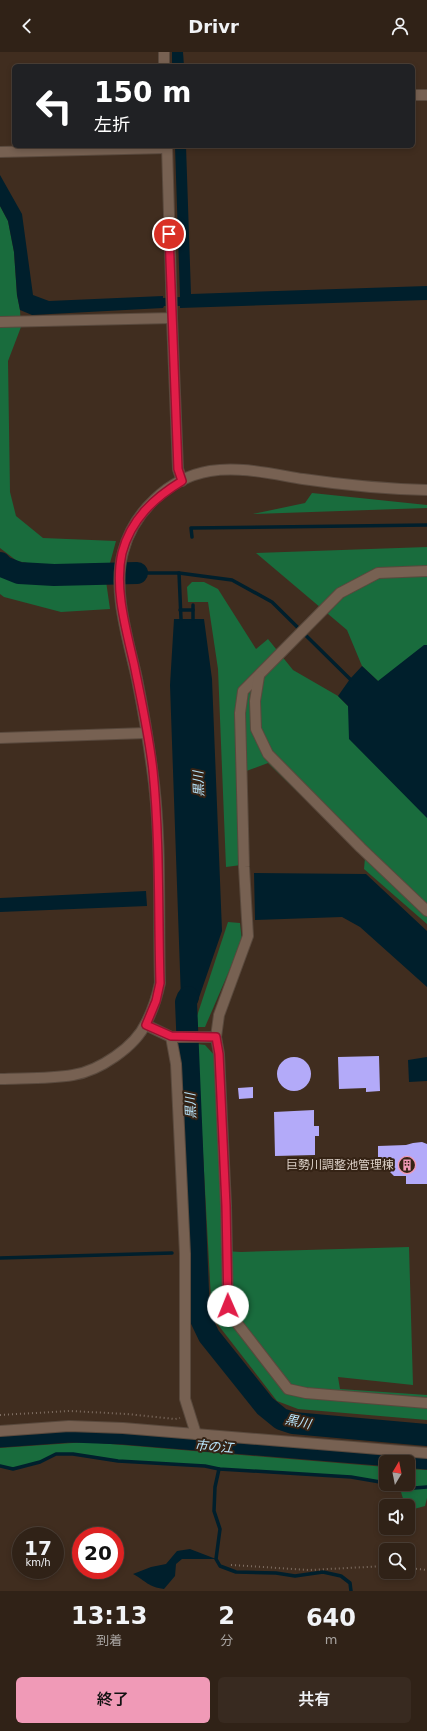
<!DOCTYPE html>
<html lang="ja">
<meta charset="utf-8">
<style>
:root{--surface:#302217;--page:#382a20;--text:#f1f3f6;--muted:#a8a4a1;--line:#4b3f36;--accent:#f09ab7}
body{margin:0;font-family:"DejaVu Sans","Noto Sans JP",sans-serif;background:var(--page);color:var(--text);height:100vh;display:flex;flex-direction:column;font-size:15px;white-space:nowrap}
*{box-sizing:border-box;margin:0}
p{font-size:13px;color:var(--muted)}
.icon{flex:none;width:22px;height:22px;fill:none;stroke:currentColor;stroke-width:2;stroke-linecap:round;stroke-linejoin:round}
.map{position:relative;height:1539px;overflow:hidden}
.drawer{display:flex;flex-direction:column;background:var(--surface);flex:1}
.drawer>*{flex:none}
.banner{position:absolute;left:12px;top:12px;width:403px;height:84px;border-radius:6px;box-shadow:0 2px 6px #0003,0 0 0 1px var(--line);background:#202124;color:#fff;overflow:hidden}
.needle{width:26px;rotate:10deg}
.tools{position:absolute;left:379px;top:1403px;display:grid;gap:8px}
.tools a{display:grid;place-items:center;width:36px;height:36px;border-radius:6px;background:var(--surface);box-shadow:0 2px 6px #0003,0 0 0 1px var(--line);font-size:20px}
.speed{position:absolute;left:12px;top:1475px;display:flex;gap:8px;font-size:20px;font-weight:700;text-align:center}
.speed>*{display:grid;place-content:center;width:52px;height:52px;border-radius:50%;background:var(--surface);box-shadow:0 2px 6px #0003,0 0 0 1px var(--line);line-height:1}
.speed small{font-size:10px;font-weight:400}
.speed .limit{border:6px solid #d22;background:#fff;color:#111}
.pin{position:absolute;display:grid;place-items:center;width:34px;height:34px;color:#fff;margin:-17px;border:2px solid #fff;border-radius:50%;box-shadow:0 1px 4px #0007}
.me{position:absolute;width:44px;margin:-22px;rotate:359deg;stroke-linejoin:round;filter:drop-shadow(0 0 3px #0008)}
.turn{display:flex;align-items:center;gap:14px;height:84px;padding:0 16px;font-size:18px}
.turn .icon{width:52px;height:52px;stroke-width:2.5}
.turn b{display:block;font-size:28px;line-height:34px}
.eta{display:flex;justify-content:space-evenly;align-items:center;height:68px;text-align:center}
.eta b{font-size:24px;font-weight:600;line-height:28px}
.action{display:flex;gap:8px;margin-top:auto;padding:8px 16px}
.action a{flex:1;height:46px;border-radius:6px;background:var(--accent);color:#111;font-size:16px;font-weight:600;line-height:46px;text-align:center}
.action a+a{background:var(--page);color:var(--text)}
header{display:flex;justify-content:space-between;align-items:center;height:52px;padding:0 16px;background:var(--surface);font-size:18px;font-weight:600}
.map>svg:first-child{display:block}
</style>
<header><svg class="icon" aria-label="back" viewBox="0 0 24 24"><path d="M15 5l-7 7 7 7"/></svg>Drivr<svg class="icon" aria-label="person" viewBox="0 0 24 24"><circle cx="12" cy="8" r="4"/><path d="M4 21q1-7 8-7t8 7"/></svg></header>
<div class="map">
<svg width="427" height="1539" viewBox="0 0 427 1539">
<rect width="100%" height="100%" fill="#402d1f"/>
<g fill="#196c3d">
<polygon points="0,154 8,169 14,200 17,243 20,258 21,275 8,309 10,440 16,464 43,486 116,489 110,511 43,514 17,509 0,496"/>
<polygon points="312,441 427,453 427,456 253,462 305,451"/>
<polygon points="427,495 427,872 364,817 365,806 268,711 238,722 241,813 226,815 218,617 208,550 188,550 187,535 192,530 204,530 218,537 256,597 268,587 293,618 338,644 348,654 378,629 362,614 347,578 256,501"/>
<path d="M0 516C31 536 71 529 106 529L110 557 61 560 4 545 0 542Z"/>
<polygon points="228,870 240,871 242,889 205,975 198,975 197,964"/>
<polygon points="197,992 205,993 217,1006 224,1199 241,1200 409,1195 413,1333 338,1325 340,1337 427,1343 427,1368 298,1357 277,1349 212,1265"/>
<polygon points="87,1390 386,1415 386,1431 351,1425 219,1417 205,1414 118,1409 73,1402 56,1402 40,1410 13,1417 0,1414 0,1396"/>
<polygon points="408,1417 427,1418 427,1446 425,1454 414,1457 404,1450 401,1440 403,1434 392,1432 408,1432"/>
</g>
<g fill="#001f2c">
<polygon points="172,0 183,0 184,14 172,14"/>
<polygon points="175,94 186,94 191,242 427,234 427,248 180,256 180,254 164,254 163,256 32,263 20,258 17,243 14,200 8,169 0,154 0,123 22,162 33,243 49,249 163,244 163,246 180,245"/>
<polygon points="174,567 204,567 212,627 222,879 193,963 193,973 182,976 170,633"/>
<polygon points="424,593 427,593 427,766 349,687 348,654 338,644 350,627 362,614 378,629"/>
<polygon points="254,821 366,822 427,879 427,935 360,875 342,865 255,868"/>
<polygon points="146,839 147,854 0,860 0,846"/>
<polygon points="427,1005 427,1029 409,1030 408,1008"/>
<path d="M190 1497 216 1507H182L176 1512 175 1524 164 1537C148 1535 146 1529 133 1522L151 1515 166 1512 177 1499Z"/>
</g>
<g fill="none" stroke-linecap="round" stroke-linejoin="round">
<g stroke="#001f2c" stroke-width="3.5">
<polyline points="192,485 191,476 427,473"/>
<polyline points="137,521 179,521 181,567"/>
<polyline points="179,521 232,528 272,550 350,627"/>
<polyline points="193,553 193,567"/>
<polyline points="180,558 193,558"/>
<polyline points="0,1206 172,1201"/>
<polyline points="0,1414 13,1417 40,1410 56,1402 73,1402 118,1409 205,1414 219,1417 351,1425 386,1431"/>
<polyline points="219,1417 215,1435 214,1459 220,1477 216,1507 220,1514 236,1520 276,1521 295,1524 323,1520 341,1524 350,1531 351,1539"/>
<polyline points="392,1432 414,1436 427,1435"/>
</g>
<polyline stroke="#001f2c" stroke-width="13" points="0,1389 71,1384 123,1386 427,1411"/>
<g stroke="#001f2c" stroke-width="22">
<polyline points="0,511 4,515 19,521 54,523 137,521"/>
<polyline points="188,945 186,950 199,1263 209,1284 265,1354 281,1367 293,1371 427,1383"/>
</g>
</g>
<g fill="#b3aaf9">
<polygon points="379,1004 380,1039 366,1040 366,1036 339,1037 338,1005"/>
<circle cx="294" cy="1022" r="17"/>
<polygon points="253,1035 253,1046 239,1047 238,1036"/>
<polygon points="314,1058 314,1074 319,1074 319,1084 315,1084 315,1103 275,1104 274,1060"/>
<polygon points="422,1090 427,1092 427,1132 406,1132 406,1124 394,1124 388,1118 387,1109 378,1109 378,1094 406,1093 413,1091"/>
</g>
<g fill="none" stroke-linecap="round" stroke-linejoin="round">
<defs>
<g id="minor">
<polyline points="164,0 164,14"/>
<polyline points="413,43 427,43"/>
<polyline points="0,100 167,96"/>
<polyline points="172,266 178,417 182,429"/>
<polyline points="0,270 172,266 167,94"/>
<polyline points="427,519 378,521 340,541 243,639 240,661 244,815 248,884 219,963 216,985 219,1002 226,1154 228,1254 233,1266 288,1337 306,1341 427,1351"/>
<polyline points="259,624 255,649 256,677 268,702 361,796 427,859"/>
<polyline points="0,686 146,681"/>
<polyline points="146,973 171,985 176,1012 185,1202 185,1347 196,1382"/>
<polyline points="171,985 216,985"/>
<path d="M0 1027C24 1026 49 1027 73 1023 99 1019 135 995 146 971 153 958 157 945 160 931 158 861 162 784 152 716 148 686 143 657 137 627 129 590 112 539 123 500 133 461 168 426 210 419 240 414 272 422 303 427 344 433 385 437 427 438"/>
<polyline points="0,1379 69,1374 123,1376 427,1401"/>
</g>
</defs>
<use href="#minor" stroke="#59493d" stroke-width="12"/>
<g stroke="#7f6e62" stroke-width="2" stroke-dasharray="1 3" stroke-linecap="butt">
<polyline points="0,1363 70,1359 127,1362 175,1367 180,1366"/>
<polyline points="231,1513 309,1518 386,1514"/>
<polyline points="408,1516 427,1518"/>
</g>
<use href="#minor" stroke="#776152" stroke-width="10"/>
</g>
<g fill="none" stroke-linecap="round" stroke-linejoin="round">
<defs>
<path id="route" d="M169 182 178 417 182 429C154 446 131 467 122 501 114 536 126 577 134 612 141 647 149 683 153 719 160 789 158 860 160 931L156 949 146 973 171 984 216 985 219 1002 226 1154 228 1254"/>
</defs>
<use href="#route" stroke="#92132f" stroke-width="10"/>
<use href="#route" stroke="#e11d48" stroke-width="7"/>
</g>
<defs>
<symbol id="building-ring" viewBox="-11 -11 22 22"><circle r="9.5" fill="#352315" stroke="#f09ab7" stroke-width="1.5"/><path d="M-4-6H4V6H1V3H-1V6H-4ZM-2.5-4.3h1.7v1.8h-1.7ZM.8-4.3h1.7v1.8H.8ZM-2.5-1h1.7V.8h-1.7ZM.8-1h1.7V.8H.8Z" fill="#f09ab7"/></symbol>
</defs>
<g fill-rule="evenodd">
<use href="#building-ring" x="397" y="1103" width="20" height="20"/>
</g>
<g text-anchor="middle" stroke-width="4" stroke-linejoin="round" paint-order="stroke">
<g font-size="12" fill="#dcd0c7" stroke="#352315" text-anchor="end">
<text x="394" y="1117">巨勢川調整池管理棟</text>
</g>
<g font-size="13" font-style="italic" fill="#b9e6fd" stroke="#352315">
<text transform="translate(198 732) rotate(-92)" y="5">黒川</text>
<text transform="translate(190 1054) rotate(-92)" y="5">黒川</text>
<text transform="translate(298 1369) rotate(12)" y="5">黒川</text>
<text transform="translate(214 1394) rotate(5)" y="5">市の江</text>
</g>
</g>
</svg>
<div class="tools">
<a><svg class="needle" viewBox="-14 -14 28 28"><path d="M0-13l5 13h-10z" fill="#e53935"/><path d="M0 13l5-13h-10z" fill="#a8a4a1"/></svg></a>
<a><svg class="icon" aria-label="sound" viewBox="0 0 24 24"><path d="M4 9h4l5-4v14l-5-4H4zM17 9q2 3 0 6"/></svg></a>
<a><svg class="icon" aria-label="search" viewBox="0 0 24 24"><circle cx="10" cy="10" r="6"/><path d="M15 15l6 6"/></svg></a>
</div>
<div class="speed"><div>17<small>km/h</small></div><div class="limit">20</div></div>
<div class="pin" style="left:169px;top:182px;background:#d93025"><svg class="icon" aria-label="arrive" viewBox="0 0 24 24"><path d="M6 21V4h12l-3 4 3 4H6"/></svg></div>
<svg class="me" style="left:228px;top:1254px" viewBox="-20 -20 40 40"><circle r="19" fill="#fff"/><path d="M0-13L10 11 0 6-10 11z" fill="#e11d48"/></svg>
<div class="banner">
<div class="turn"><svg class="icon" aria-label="left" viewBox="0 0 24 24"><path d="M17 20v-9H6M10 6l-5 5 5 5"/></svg><div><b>150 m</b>左折</div></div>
</div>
</div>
<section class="drawer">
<div class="eta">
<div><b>13:13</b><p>到着</p></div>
<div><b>2</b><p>分</p></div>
<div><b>640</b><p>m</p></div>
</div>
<div class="action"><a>終了</a><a>共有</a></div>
</section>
